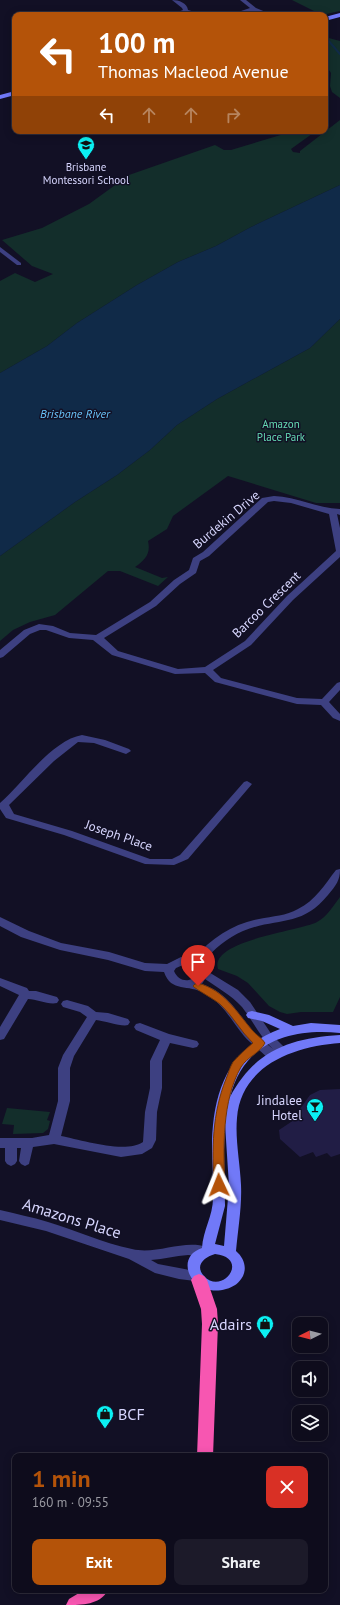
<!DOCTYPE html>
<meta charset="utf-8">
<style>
:root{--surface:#0e0c1c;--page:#1c1a29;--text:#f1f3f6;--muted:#9b9ba3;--line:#2e2c3b;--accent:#b45309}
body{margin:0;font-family:"PT Sans",sans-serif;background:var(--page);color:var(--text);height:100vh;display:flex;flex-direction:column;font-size:15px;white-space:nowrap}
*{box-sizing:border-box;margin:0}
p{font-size:13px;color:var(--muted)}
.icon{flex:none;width:22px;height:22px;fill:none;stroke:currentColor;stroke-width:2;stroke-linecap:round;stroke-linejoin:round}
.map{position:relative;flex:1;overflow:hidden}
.sheet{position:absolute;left:12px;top:1453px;width:316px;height:140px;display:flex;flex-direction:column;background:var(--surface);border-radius:8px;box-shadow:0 2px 10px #0003,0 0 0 1px var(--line)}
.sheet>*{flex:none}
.guide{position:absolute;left:12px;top:12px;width:316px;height:122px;border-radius:8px;box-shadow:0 2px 10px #0003,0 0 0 1px var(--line);background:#b45309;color:#fff;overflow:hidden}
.needle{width:26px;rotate:264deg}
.buttons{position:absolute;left:292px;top:1317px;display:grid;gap:8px}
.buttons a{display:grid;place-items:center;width:36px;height:36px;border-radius:8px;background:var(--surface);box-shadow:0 2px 10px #0003,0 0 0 1px var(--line);font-size:20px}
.pin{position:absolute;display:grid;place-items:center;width:34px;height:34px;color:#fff;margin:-41px -17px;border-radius:50% 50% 50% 0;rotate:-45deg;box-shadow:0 0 4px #0007}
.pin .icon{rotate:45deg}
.me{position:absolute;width:44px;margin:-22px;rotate:358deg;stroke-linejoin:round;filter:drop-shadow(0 0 3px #0008)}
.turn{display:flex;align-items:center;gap:14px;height:84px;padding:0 20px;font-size:18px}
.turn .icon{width:52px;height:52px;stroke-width:2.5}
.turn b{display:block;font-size:28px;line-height:34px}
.lanes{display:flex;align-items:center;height:38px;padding:0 20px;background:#0003;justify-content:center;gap:20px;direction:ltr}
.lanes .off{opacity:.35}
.round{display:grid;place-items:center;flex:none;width:42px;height:42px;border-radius:8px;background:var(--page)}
.overview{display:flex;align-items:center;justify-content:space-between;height:68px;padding:0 20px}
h1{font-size:24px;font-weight:700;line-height:30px;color:var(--accent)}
.cta{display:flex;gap:8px;margin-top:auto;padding:8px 20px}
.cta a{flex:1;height:46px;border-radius:8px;background:var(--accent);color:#fff;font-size:16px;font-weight:700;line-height:46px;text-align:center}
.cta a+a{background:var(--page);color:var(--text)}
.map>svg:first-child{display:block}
</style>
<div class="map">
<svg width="340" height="1605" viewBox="0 0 340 1605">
<rect width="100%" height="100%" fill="#121025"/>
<g fill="#132e2b">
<polygon points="292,0 340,0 340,11 322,15"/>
<polygon points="325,37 340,41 340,98 332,92 330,86 331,73 325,64"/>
<polygon points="340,120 340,185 251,227 216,246 178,262 137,285 77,323 47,346 0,373 0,281 15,273 35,282 53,274 32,266 2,240 42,228 89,204 129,175 215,145 224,150 231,150 294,131 316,131 291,149 293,152 300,153 300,151"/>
<path d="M340 319V503H316L228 476 173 516 167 529 148 541C151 554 145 560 135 567L162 578 168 577 158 586 120 571H108L55 615 30 622 13 630 0 641V556L75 502 117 475 150 450 177 425 217 399 310 348Z"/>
<path d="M340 897V997L333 1012H301L287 1014 280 1012 269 1006 248 983 237 976 218 969C209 940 301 931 317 922 327 917 333 906 340 897Z"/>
<polygon points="7,1108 50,1112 47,1120 50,1121 48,1129 43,1133 13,1134 14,1125 2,1124"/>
</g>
<polygon fill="#102a48" points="340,185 340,319 310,348 217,399 177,425 150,450 117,475 75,502 0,556 0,373 47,346 77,323 137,285 178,262 216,246 251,227"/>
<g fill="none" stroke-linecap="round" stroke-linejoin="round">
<polyline stroke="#102a48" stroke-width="2" points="327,39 340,54"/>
</g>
<polygon fill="#211d45" points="340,1089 340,1154 331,1157 327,1153 316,1157 313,1152 300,1157 280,1139 279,1130 300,1116 300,1109 310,1095 320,1090"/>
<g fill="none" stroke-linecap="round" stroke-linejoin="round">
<g fill="#3d4081" fill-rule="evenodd">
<path d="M172 0C179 0 187 3 188 10L205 15 186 13 179 15H170L183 10 182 8Z"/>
<path d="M240 0H246L256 8 273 15C266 15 259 11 253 11 245 11 238 15 229 15L250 8Z"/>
<polygon points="0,247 21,263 21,265 17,265 0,252"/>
<path d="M274 496C297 497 317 508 340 509V515L337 514 340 528V557L293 600 251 645 213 670 221 678 297 698 322 699 337 683 340 682V690L329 702 340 714V721L333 718 321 705 297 704 215 682 205 673 175 674 112 655 93 640 69 638 46 630H40L30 634 3 657 0 658V650L24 630 39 624 53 626 70 633 96 635 150 602 174 580 189 570 193 558 203 552 262 498ZM274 501 291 503 329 514 336 551 287 596 245 641 205 667 178 669 118 651 104 638 156 606 180 584 196 573 200 561 209 556 268 502Z"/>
<path d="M82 735 105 740 129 749 131 751 126 754 94 743 78 742 54 761 9 805 14 814 72 831 150 859H172L180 855 244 782 247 781 252 784 188 859 174 865 145 864 64 835 6 818 0 809V803C22 784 52 740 82 735Z"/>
<path d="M340 869C340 881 336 885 328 895 301 928 277 917 243 931 227 938 214 949 203 962L207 971 238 990 250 1002 272 1035 288 1051 286 1054 282 1055 277 1053 279 1056 277 1059 273 1060 269 1059C261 1051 251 1044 244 1036 231 1020 223 1003 204 993 189 984 171 993 164 972L145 971 108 960 60 950 21 937 0 926V917L29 931 61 943 109 952 145 963 167 964 181 957 194 958C212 938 233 924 259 919 273 916 286 916 298 909 315 901 325 884 336 870ZM183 965C190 965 194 966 198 973 192 983 179 983 174 971L176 968ZM205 979C218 988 231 995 242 1007 253 1021 260 1037 273 1049 266 1043 258 1037 252 1030 235 1010 229 994 202 984Z"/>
<path d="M0 978 27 988 29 991H36L57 997 59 1000 57 1003C48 1005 37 999 28 999L4 1039 0 1040V1027L19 995 0 986Z"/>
<path d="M67 1000 88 1006 96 1012 108 1013 128 1019 130 1022 128 1025C122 1027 105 1021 96 1020L74 1056 70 1068V1101L61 1136C82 1140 125 1154 143 1142L145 1112 150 1088V1061L160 1040 136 1030 134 1027 136 1024 140 1023 169 1034 197 1041 199 1044 197 1047 193 1048 170 1043 162 1061V1088L157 1112 156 1140 152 1148 142 1154 121 1157 54 1144 33 1147 29 1164 25 1166 21 1164 19 1161 21 1148H17V1161L15 1164 11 1166 7 1164 5 1161V1148H0V1138H32L49 1135 58 1101V1068L63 1055 87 1017 80 1012 63 1007 61 1004 63 1001Z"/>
<path d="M0 1210C16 1214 32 1217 48 1222 75 1230 103 1243 132 1249 157 1255 183 1239 207 1247L209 1251 207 1255C201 1257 195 1255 188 1255 175 1256 164 1259 151 1260L158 1264 195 1271 199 1272 201 1276 199 1280 195 1281 179 1279 155 1273 129 1259 46 1231 0 1220Z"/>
</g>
<g fill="#7179f8" fill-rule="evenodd">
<polygon points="340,13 340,17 325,21 325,17"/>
<polygon points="15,91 15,95 0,99 0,95"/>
<path d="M252 1011 269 1015 293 1026 311 1023 340 1025V1033C288 1028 244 1043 230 1097 254 1051 290 1038 340 1035V1043C295 1046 241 1065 237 1118 235 1139 240 1163 241 1185 242 1206 238 1229 236 1251 244 1258 247 1267 243 1276 239 1283 234 1287 226 1289 193 1299 172 1258 202 1248 203 1230 213 1216 213 1198 214 1182 212 1166 212 1149 212 1096 226 1049 280 1029L262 1021 248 1018 246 1015 248 1012ZM225 1124 229 1186 224 1246 215 1244 225 1206 224 1150ZM215 1254C251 1258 222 1296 204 1276 194 1265 205 1257 215 1254Z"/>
</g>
<g fill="#f756b1" fill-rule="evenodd">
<polygon points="199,1274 204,1276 207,1280 217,1309 218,1324 213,1456 197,1456 202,1324 201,1309 191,1280 194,1276"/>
<path d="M84 1590H108C100 1605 82 1605 66 1605L69 1599Z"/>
</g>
</g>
<path fill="#b45309" stroke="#753606" d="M198 983C225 991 235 1010 252 1030 256 1035 262 1038 265 1043 260 1053 247 1057 241 1067 222 1100 223 1149 225 1185L223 1188 219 1190 215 1188 214 1185C212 1149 212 1114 226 1079 228 1074 230 1067 233 1062 239 1055 246 1049 253 1043 241 1032 233 1016 221 1005 216 1000 195 989 193 986L195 984Z"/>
<defs>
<symbol id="school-pin" viewBox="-11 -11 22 30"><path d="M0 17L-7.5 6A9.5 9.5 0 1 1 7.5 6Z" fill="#0bf0f3" stroke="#121025"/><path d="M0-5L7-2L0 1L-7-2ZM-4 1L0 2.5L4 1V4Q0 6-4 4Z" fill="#111"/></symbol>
<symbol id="bar-pin" viewBox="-11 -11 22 30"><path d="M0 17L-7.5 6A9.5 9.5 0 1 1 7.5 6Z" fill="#0bf0f3" stroke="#121025"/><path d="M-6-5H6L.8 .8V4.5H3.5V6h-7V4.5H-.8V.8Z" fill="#111"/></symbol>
<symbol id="shop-pin" viewBox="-11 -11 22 30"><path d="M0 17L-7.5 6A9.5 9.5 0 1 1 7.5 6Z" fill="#0bf0f3" stroke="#121025"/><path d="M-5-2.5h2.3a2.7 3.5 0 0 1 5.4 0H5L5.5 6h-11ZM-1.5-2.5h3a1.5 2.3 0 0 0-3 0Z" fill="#111"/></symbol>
</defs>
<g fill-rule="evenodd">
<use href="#school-pin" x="76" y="135" width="20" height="27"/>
<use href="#bar-pin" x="305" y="1097" width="20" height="27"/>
<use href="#shop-pin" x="255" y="1314" width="20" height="27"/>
<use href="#shop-pin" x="95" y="1404" width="20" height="27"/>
</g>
<g text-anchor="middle" stroke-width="3" stroke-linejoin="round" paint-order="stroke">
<g font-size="11" fill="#d6d5fd" stroke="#121025">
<text x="86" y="171">Brisbane<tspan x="86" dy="13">Montessori School</tspan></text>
</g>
<g font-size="11" fill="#64dab3" stroke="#121025">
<text x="281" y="428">Amazon<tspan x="281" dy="13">Place Park</tspan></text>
</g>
<g font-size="12" font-style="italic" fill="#68c2f8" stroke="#121025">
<text x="75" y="418">Brisbane River</text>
</g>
<g font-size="13" fill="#d6d5fd" stroke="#121025">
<text transform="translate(226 519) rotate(-40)" y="5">Burdekin Drive</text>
<text transform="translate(266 604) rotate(-44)" y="5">Barcoo Crescent</text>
<text transform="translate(119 835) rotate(19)" y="5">Joseph Place</text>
</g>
<g font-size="13" fill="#d6d5fd" stroke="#121025" text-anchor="end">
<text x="302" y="1105">Jindalee<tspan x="302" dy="15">Hotel</tspan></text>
</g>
<g font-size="16" fill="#d6d5fd" stroke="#121025">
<text transform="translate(72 1218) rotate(17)" y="6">Amazons Place</text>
</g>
<g font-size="16" fill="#d6d5fd" stroke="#121025" text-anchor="end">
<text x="252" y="1330">Adairs</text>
<text x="118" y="1420" text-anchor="start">BCF</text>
</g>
</g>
</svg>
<div class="buttons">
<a><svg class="needle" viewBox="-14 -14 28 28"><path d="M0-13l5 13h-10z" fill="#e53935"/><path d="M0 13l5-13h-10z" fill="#9b9ba3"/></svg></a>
<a><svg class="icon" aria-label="sound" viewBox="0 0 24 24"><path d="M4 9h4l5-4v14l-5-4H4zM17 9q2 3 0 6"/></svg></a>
<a><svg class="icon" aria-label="layers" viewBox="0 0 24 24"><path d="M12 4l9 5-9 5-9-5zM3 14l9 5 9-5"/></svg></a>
</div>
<div class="pin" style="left:198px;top:986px;background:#d93025"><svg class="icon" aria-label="arrive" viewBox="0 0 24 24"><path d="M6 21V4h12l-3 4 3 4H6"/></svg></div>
<svg class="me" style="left:219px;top:1185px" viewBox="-20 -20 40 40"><path d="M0-17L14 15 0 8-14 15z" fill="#b45309" stroke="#fff" stroke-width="4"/></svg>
<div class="guide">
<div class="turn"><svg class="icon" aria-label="left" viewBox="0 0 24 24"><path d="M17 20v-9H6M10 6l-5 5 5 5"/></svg><div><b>100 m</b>Thomas Macleod Avenue</div></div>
<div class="lanes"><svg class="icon" aria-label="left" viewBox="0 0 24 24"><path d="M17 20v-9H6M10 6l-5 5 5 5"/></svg><svg class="icon off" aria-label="ahead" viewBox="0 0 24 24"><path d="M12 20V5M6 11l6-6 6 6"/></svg><svg class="icon off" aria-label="ahead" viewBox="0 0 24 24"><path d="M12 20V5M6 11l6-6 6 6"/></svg><svg class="icon off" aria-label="right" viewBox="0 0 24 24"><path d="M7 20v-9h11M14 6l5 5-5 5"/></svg></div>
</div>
<section class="sheet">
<div class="overview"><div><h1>1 min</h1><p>160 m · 09:55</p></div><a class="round" style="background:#d93025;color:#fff"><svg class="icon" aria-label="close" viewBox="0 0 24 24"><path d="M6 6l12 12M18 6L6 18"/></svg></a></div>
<div class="cta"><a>Exit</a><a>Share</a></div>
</section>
</div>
